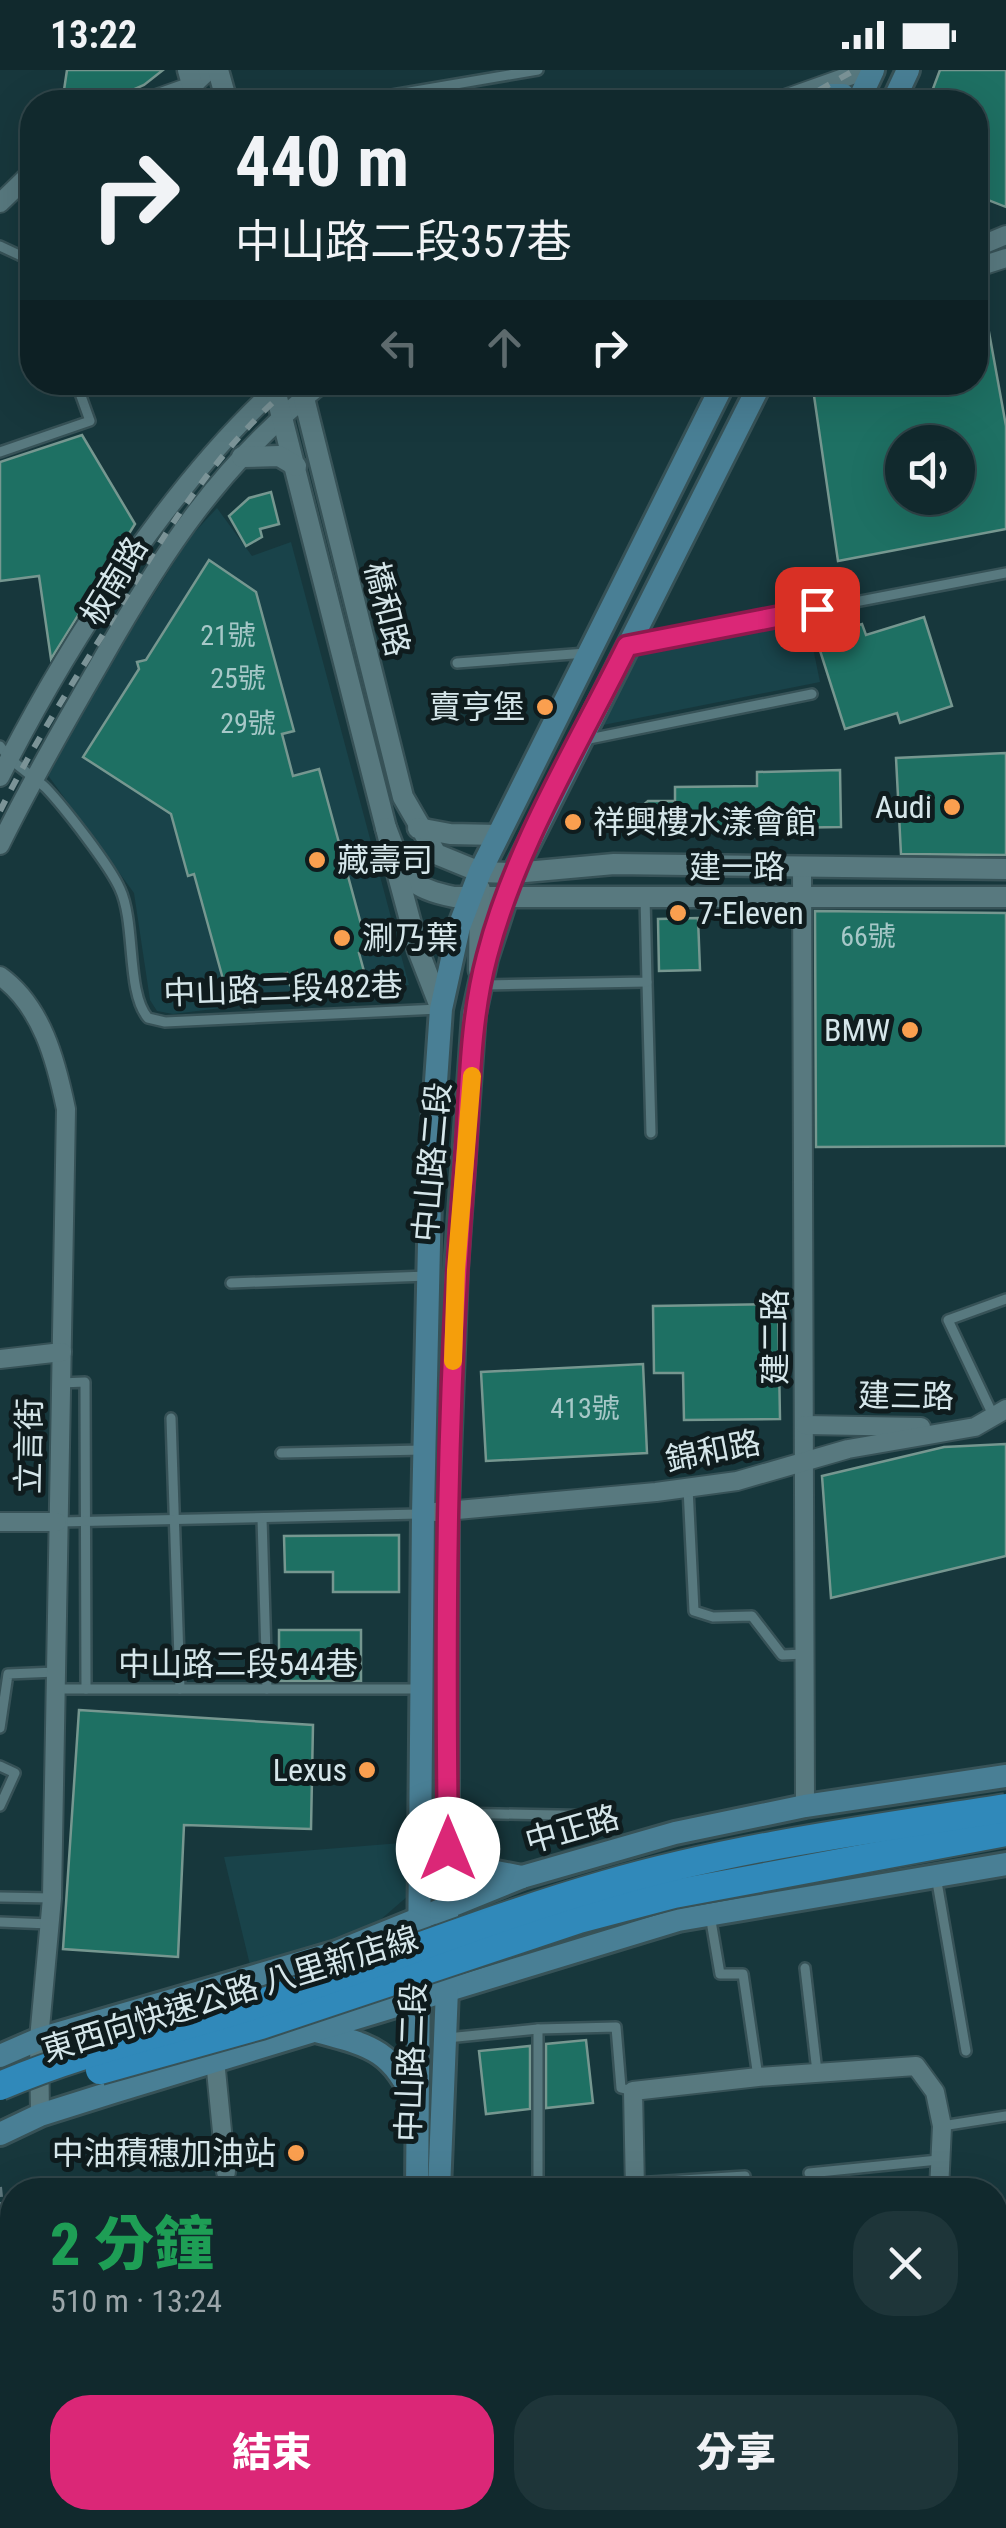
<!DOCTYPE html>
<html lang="zh-TW">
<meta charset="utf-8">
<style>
:root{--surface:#11292d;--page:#1e3539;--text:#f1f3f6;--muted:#9ca6aa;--line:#304549;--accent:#db2777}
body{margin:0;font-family:"Roboto Condensed","Noto Sans TC",sans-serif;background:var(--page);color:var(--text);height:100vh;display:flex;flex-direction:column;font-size:38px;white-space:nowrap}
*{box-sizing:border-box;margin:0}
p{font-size:32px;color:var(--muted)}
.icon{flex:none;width:55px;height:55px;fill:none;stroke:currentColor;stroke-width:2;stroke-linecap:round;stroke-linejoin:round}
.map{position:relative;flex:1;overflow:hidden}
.drawer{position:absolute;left:0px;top:2108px;width:1008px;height:352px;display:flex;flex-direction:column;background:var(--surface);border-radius:40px 40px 0 0;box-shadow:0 10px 40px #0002,0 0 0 2px var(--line)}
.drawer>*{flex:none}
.top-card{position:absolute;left:20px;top:20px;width:968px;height:305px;border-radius:40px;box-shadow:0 10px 40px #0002,0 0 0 2px var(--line);background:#11292d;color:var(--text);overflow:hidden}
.controls{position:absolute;left:885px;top:355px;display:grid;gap:20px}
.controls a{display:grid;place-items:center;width:90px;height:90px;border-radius:50%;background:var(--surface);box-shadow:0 10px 40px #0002,0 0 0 2px var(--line);font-size:50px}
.pin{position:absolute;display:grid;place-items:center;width:85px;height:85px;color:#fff;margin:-42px;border-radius:20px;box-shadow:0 5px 15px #0006}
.me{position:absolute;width:110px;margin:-55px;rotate:0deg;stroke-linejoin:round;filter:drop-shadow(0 0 8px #0008)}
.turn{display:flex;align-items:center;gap:35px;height:210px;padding:0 50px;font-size:45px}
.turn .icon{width:130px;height:130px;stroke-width:2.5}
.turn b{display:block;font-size:70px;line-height:85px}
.lanes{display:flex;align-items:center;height:95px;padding:0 50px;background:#0003;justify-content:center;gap:50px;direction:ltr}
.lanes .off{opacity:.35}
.round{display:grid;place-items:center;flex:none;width:105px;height:105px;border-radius:40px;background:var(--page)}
.summary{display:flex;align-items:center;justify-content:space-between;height:170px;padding:0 50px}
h1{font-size:60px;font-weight:800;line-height:75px;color:#1e9e55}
.primary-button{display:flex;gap:20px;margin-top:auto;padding:20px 50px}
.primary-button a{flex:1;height:115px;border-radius:40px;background:var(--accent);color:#fff;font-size:40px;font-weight:800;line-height:115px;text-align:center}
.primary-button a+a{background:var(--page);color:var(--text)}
.status{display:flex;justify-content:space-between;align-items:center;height:70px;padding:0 50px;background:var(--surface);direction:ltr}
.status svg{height:28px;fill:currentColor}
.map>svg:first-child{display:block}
</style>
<div class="status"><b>13:22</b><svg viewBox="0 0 49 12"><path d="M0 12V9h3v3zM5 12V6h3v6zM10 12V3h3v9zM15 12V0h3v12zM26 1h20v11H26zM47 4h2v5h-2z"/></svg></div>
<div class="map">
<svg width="1006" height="2458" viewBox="0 0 1006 2458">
<rect width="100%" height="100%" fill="#17373c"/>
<g fill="#19434a">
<polygon points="217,438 252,486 291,472 409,915 173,944 157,941 150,930 134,823 47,704 108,597 190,467"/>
<polygon points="807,549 820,612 603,655 639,582"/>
<polygon points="414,1772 409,1825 364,1864 250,1895 224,1787"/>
</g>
<g fill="#1e7063" stroke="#769790" stroke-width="2.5" fill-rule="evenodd">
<polygon points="67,0 163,0 144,15 105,32 69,32 64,20"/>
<polygon points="940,0 1006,0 1006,137 975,125 975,32 928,32"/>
<path d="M983 229 1006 356V459L838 491 812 312H975V230ZM902 372H958V428H902Z"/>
<polygon points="82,365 135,454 51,589 39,506 0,511 0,392"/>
<polygon points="271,422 279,454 260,459 262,467 246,476 229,446 249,428"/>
<polygon points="209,490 256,522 294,661 282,664 293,706 319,699 368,880 359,883 365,905 290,915 287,903 226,920 194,804 188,806 171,744 83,687 139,599 137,592 146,590"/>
<polygon points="924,547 952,636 900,653 897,643 845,659 816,568 862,554 866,565"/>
<polygon points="1006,683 1006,785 901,784 896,688"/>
<polygon points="840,700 841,757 648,760 639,747 641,737 648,731 675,731 675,717 757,716 757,702"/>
<polygon points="815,841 1006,843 1006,1076 816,1077"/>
<polygon points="698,848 700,900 659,901 658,849"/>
<polygon points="778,1234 780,1349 684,1350 683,1303 654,1303 653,1236"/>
<polygon points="643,1294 647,1383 486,1391 481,1302"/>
<polygon points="1006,1374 1006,1486 831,1528 822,1406 944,1377"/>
<polygon points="399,1465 399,1522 333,1522 333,1502 285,1502 284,1466"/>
<rect x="279" y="1560" width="82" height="51"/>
<polygon points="79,1640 313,1655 311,1759 184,1755 178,1887 63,1879"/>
<polygon points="586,1970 593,2033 546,2038 546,1974"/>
<polygon points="530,1976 530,2039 486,2044 479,1981"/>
</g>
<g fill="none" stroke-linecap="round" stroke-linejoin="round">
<defs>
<g id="service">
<polyline points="198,21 211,32"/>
<polyline points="351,32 538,0"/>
<polyline points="0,176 32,191"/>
<polyline points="0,382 90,351 76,312"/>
<polyline points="631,575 1006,503"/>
<polyline points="457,593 586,583"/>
<polyline points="584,670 812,624"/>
<path d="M0 676C12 694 30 703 46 718 64 737 110 796 120 819 136 853 126 923 148 948L165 952 439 939"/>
<polyline points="647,912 651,1063"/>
<polyline points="484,915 647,912 645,827"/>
<polyline points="231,1213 428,1206"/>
<polyline points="61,1313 85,1312 86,1619"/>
<polyline points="993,1345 948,1250 1006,1229"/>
<polyline points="171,1348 180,1619"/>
<polyline points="281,1383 423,1380"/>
<polyline points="688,1418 694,1541 713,1547 752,1546 782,1585 804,1584"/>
<polyline points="262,1448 267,1619"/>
<polyline points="60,1452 419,1444"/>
<polyline points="55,1619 421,1619"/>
<polyline points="0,1658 8,1604 56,1602"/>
<polyline points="0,1696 15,1703 0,1736"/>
<polyline points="451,1743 608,1746"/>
<polyline points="936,1806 966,1981"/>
<polyline points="0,1827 52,1828"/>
<polyline points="710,1845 720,1904 743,1904 758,2007"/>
<polyline points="0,1852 50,1854"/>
<polyline points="805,1898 817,2002"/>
<polyline points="538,1959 538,2120"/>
<polyline points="447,1968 538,1959 616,1957 621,2018 633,2021"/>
<polyline points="942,2056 1006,2046"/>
<polyline points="809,2103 938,2090"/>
<polyline points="635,2113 745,2106"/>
<polyline points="12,2190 7,2191 12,2244"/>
<polyline points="0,2370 12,2368"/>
<polyline points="626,2452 662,2448"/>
<polyline points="27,2458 28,2448"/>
</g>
<g id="minor">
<polyline points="147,32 192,16 209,0"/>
<polyline points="776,32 866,0"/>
<polyline points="0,133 32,102"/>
<polyline points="975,178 1006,165"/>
<polyline points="975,198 1006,188"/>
<path d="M0 707C67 574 172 411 283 312"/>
<path d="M0 775C31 712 65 653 100 593 163 482 221 392 324 312"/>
<polyline points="802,797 805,1736"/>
<path d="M0 906C42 936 56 991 66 1039L52 1828 39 1969 40 2045"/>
<polyline points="0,1289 62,1282"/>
<polyline points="805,1355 921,1357"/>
<polyline points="435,1442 656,1422 737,1411 848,1379 975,1357 1006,1339"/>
<polyline points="0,1452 57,1452"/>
<polyline points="215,1990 226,2102"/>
<polyline points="635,2120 633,2021 758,2007 916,1996 935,2022 942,2056 939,2120"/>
<polyline points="995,2168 1006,2167"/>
<polyline points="0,2439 12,2435"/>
<polyline points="238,2448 275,2458"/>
<polyline points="801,2448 803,2458"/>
<polyline points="625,2458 627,2448"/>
</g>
<g id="tertiary">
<polyline points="188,0 197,32"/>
<polyline points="218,0 227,32"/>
<polyline points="273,312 389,770"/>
<polyline points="300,312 403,727 436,784 480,802 514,803 614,794 1006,799"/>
<polyline points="242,387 279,386 296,396"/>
<path d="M386 758C404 803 403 817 454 827H1006"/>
<polyline points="418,758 450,764 498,765"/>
<polyline points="396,798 418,880 441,939"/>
<polyline points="479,900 480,819"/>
</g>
<g id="secondary">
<polyline points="826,25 843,25 850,32"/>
<polyline points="858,32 873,0"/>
<polyline points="893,32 908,0"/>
<polyline points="448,1755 491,1801 522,1807"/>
<polyline points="666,1812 801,1784"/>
<path d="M316 1961C373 1976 392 1980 417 2036"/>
<polyline points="0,1986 39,1969 337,1882 522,1807 675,1763 805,1736 1006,1706"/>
<polyline points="0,2064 40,2045 113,2022 678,1850 1006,1794"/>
<polyline points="417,2120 423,1444 431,1084 441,939 459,857 480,802 724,312"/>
<polyline points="439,2120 447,1919 447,1440 456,1200 474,944 486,889 514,803 761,312"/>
<polyline points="383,2458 385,2448"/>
<polyline points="415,2458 416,2448"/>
</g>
</defs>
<use href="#service" stroke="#375257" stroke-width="14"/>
<use href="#minor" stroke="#375257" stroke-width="22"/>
<use href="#tertiary" stroke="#375257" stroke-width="25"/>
<use href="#secondary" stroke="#375257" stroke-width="28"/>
<g stroke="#5e787d" stroke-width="4" stroke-dasharray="10 5" stroke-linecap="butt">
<polyline points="0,2117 6,2176"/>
<polyline points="498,2448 499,2458"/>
</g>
<use href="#service" stroke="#58797f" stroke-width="9"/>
<use href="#minor" stroke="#58797f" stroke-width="18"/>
<use href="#tertiary" stroke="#58797f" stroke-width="20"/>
<use href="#secondary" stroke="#497f95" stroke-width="22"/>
<g stroke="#7b9397" stroke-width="6" stroke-dasharray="12 12" stroke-linecap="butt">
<polyline points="798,32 855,0"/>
<path d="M0 741C31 679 68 620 105 561 160 471 213 381 296 312"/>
</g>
<defs>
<g id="trunk-bridge">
<polyline points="100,2000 261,1955 579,1849 674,1824 1006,1762"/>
<path d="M0 2016C86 1979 178 1960 267 1931 380 1893 490 1848 604 1815 734 1777 872 1759 1006 1738"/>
</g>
</defs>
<use href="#trunk-bridge" stroke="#375257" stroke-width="32" stroke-linecap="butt"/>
<use href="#trunk-bridge" stroke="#3089ba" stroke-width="28"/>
</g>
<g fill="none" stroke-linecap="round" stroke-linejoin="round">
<defs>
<path id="route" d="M448 1779C445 1554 446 1329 464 1104 470 1032 468 957 487 886 515 777 577 677 627 576L817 539"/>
</defs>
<use href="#route" stroke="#8e194d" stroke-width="25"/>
<use href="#route" stroke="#db2777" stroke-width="18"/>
<polyline stroke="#f59e0b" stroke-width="18" points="453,1291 456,1200 472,1006"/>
</g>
<g fill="#fa9f4f" stroke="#0f1c1e" stroke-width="4">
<circle cx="545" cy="637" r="10"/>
<circle cx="952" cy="737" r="10"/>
<circle cx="573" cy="752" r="10"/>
<circle cx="317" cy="790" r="10"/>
<circle cx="678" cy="843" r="10"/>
<circle cx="342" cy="868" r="10"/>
<circle cx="910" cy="960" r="10"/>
<circle cx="367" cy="1700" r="10"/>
<circle cx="296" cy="2083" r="10"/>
</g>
<g text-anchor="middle" stroke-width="10" stroke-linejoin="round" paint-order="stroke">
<g font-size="28" fill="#a7c8c8">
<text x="228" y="575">21號</text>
<text x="238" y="618">25號</text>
<text x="248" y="663">29號</text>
<text x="868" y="876">66號</text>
<text x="585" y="1348">413號</text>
</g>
<g font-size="32" fill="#d5e6ea" stroke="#0f1c1e">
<text transform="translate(114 511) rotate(-59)" y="11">板南路</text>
<text transform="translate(387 539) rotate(76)" y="11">橋和路</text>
<text x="737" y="808">建一路</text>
<text transform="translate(283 919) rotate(-2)" y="11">中山路二段482巷</text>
<text transform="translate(432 1092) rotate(-85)" y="11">中山路二段</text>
<text transform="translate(775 1267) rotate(-90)" y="11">建二路</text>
<text transform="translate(906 1326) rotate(1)" y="11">建三路</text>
<text transform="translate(29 1376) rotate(-89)" y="11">立言街</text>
<text transform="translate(713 1381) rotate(-11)" y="11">錦和路</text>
<text x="238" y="1605">中山路二段544巷</text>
<text transform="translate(572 1759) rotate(-16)" y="11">中正路</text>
<text transform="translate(230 1924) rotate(-17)" y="11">東西向快速公路 八里新店線</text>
<text transform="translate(411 1992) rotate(-88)" y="11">中山路二段</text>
</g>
<g font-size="32" fill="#d5e6ea" stroke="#0f1c1e" text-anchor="end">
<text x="525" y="648">賣亨堡</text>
<text x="932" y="748">Audi</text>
<text x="593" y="763" text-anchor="start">祥興樓水漾會館</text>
<text x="337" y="801" text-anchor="start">藏壽司</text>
<text x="698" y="854" text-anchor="start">7-Eleven</text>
<text x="362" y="879" text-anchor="start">涮乃葉</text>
<text x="890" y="971">BMW</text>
<text x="347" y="1711">Lexus</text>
<text x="276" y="2094">中油積穗加油站</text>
</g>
</g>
</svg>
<div class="controls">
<a><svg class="icon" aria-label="sound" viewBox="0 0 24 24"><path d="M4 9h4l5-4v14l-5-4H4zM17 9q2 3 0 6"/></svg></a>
</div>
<div class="pin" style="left:817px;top:539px;background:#d93025"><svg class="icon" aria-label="arrive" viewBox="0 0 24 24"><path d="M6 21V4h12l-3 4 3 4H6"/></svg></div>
<svg class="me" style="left:448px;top:1779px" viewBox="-20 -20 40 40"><circle r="19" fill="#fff"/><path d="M0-13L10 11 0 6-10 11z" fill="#db2777"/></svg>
<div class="top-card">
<div class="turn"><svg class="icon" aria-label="right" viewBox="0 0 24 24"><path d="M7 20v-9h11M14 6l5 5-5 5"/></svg><div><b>440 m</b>中山路二段357巷</div></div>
<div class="lanes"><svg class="icon off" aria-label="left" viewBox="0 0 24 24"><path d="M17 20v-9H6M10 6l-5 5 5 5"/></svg><svg class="icon off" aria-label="ahead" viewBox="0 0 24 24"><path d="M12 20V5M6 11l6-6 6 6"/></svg><svg class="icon" aria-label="right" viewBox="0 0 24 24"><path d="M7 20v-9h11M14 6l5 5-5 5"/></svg></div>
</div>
<section class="drawer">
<div class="summary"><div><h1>2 分鐘</h1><p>510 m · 13:24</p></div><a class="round"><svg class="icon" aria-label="close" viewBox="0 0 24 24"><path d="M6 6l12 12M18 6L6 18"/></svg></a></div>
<div class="primary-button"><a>結束</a><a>分享</a></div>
</section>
</div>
